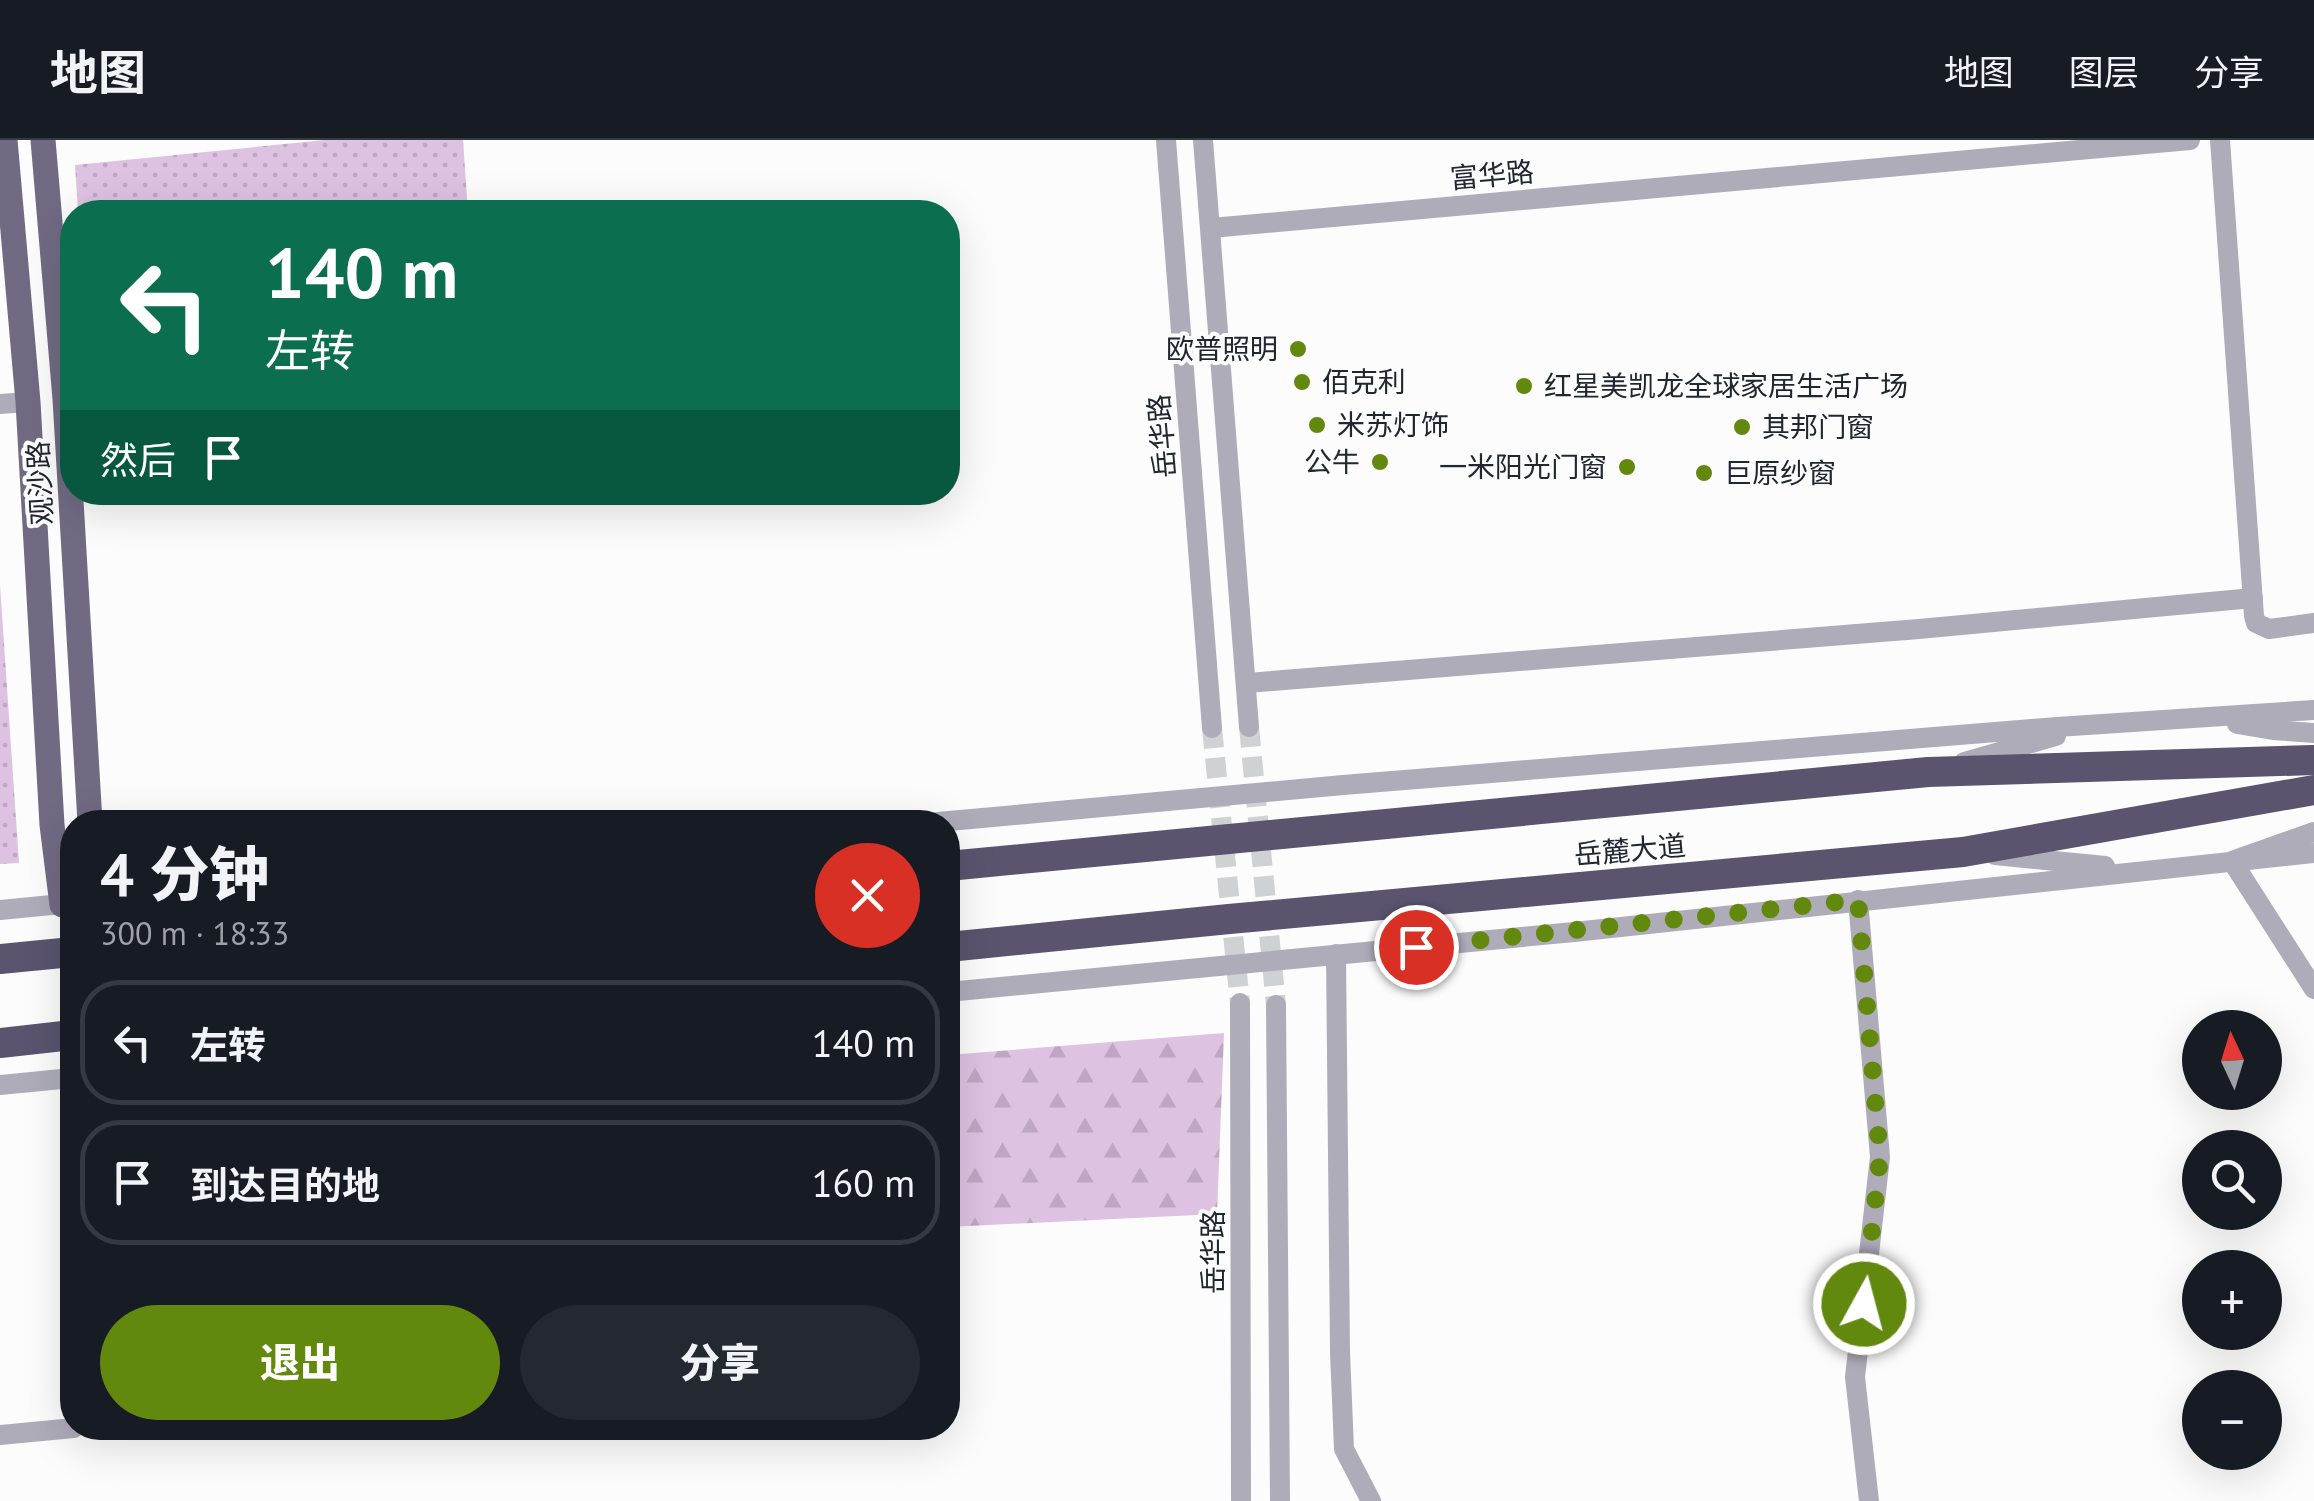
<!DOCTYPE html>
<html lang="zh">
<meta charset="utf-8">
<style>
:root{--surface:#171b24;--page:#242831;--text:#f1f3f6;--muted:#9ea1a6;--line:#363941;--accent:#63880e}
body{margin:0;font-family:"PT Sans","Noto Sans SC",sans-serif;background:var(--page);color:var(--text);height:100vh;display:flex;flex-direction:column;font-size:38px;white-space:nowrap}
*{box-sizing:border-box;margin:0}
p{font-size:32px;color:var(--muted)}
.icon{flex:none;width:55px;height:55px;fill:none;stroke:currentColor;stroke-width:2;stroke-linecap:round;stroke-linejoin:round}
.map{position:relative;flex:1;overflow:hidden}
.drawer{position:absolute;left:60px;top:670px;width:900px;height:630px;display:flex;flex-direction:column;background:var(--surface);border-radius:40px;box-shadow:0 10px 40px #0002}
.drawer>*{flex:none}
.top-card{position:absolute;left:60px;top:60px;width:900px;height:305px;border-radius:40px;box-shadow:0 10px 40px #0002;background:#0b6e4f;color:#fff;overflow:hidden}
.needle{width:65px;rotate:356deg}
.tools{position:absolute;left:2182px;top:870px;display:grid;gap:20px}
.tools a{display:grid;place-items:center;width:100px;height:100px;border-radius:50%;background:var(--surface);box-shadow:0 10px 40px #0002;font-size:50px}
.pin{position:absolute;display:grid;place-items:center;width:85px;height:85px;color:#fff;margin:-42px;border:5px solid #fff;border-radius:50%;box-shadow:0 2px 10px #0007}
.me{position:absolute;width:110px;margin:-55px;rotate:7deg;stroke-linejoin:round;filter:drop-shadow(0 0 8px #0008)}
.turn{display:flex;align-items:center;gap:35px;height:210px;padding:0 40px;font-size:45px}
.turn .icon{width:130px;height:130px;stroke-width:2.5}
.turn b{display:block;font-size:70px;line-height:85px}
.then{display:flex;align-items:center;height:95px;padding:0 40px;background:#0003;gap:20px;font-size:38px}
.round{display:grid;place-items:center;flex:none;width:105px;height:105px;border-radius:52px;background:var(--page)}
.overview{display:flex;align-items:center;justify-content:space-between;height:170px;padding:0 40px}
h1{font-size:60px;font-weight:800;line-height:75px}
.cta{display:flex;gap:20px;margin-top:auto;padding:20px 40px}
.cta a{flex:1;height:115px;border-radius:60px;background:var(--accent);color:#fff;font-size:40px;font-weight:800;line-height:115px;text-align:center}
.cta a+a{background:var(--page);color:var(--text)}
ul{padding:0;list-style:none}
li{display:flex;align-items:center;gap:30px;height:125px;margin:0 20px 15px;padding:0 20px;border:5px solid var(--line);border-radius:40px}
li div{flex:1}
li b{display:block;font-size:38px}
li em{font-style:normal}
header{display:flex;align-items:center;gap:60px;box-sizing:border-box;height:140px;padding:0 50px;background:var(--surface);border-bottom:2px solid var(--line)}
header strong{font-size:48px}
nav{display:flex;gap:55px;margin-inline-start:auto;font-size:35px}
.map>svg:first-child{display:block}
</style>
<header>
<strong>地图</strong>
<nav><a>地图</a><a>图层</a><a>分享</a></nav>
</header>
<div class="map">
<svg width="2314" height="1361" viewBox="0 0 2314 1361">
<defs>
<pattern id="grass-dots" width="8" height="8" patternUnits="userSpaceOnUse" patternTransform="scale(2.5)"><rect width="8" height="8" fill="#ddc2e1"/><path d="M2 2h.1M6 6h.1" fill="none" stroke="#bda7c2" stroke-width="1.8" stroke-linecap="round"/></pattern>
<pattern id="forest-firs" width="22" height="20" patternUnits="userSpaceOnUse" patternTransform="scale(2.5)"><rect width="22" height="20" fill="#ddc2e1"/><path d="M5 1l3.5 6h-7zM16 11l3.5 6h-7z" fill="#bda7c2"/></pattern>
</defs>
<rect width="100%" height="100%" fill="#fcfcfc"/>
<g fill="url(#grass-dots)">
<polygon points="325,0 463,0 468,72 78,72 75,25"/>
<polygon points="0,445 19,723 0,724"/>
</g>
<polygon fill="url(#forest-firs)" points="1224,893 1217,1074 948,1087 948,915"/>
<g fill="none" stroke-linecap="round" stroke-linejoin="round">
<g stroke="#d0d1d3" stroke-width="20" stroke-dasharray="20 10" stroke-linecap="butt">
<polyline points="1249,587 1276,865"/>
<polyline points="1212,588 1240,863"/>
</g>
<g stroke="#afacba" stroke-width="20">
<polyline points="1166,0 1212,588"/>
<polyline points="1203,0 1249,587"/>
<polyline points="2220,0 2254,476 2256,483 2269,489 2314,483"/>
<polyline points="1211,88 2190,0"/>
<polyline points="0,264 28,262"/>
<polyline points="1247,543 1919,489 2253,458"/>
<polyline points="2237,584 2273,590 2314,593"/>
<polyline points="1964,622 2056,596"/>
<polyline points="938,682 1343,645 2057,587 2314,570"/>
<polyline points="2314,692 2232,721 2314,849"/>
<polyline points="1995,715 2105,726"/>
<polyline points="1858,760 1880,1017 1855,1237 1869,1361"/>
<polyline points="0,770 72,763"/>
<polyline points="1336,814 1340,1212 1344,1309 1371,1361"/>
<polyline points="948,852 1574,792 2314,713"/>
<polyline points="1240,863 1241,1361"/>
<polyline points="1276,865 1280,1361"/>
<polyline points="0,945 72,938"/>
<polyline points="0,1295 74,1288"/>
</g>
<g stroke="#706b83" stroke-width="25">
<polyline points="5,0 28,262 52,685 62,765"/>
<polyline points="43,0 65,259 90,682"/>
</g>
<g stroke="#5a546f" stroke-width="30">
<polyline points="948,726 1928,632 2314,620"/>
<polyline points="948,807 1229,779 1963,712 2314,650"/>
<polyline points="0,819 72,812"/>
<polyline points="0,903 72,895"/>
</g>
</g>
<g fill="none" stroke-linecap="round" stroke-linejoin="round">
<polyline stroke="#63880e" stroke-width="18" stroke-dasharray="0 32.4" points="1416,807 1858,760 1880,1017 1864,1164"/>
</g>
<g fill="#63880e" stroke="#fcfcfc" stroke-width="4">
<circle cx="1298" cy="209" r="10"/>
<circle cx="1302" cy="242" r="10"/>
<circle cx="1524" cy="246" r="10"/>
<circle cx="1317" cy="285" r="10"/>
<circle cx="1742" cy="287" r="10"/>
<circle cx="1380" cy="322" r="10"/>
<circle cx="1627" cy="327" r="10"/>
<circle cx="1704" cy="333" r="10"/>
</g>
<g text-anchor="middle" stroke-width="8" stroke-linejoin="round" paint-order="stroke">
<g font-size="28" fill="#212631" stroke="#fcfcfc">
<text transform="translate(1492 35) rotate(-5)" y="10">富华路</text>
<text transform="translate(1162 296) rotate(-95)" y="10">岳华路</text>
<text transform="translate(40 343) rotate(-93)" y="10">观沙路</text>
<text transform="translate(1630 710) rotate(-5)" y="10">岳麓大道</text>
<text transform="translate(1213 1112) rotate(-90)" y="10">岳华路</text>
</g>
<g font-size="28" fill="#212631" stroke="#fcfcfc" text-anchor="start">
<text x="1278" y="219" text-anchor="end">欧普照明</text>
<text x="1322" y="252">佰克利</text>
<text x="1544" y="256">红星美凯龙全球家居生活广场</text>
<text x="1337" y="295">米苏灯饰</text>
<text x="1762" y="297">其邦门窗</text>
<text x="1360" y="332" text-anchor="end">公牛</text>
<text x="1607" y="337" text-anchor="end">一米阳光门窗</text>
<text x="1724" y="343">巨原纱窗</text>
</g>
</g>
</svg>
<div class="tools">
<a><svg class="needle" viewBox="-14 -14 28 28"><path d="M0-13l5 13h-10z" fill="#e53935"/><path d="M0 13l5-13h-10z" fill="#9ea1a6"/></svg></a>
<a><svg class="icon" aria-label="search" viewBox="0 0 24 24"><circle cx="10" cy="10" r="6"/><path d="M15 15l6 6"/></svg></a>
<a>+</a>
<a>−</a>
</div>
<div class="pin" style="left:1416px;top:807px;background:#d93025"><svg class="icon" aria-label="arrive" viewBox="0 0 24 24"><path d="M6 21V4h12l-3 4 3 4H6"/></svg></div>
<svg class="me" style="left:1864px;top:1164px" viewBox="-20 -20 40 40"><circle r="17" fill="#63880e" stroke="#fff" stroke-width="3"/><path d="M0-11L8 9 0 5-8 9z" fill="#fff"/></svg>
<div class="top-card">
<div class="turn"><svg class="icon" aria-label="left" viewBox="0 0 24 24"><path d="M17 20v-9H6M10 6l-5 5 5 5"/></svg><div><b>140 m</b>左转</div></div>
<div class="then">然后<svg class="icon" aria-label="arrive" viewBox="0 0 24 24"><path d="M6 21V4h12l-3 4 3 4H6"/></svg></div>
</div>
<section class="drawer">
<div class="overview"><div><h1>4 分钟</h1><p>300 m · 18:33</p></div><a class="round" style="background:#d93025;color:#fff"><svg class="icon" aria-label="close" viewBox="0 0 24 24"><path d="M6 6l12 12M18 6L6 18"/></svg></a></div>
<ul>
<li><svg class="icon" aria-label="left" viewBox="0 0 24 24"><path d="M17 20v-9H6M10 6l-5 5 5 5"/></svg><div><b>左转</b></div><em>140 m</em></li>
<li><svg class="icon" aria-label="arrive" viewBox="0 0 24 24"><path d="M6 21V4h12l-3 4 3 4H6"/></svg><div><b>到达目的地</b></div><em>160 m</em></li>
</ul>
<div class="cta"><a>退出</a><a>分享</a></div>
</section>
</div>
